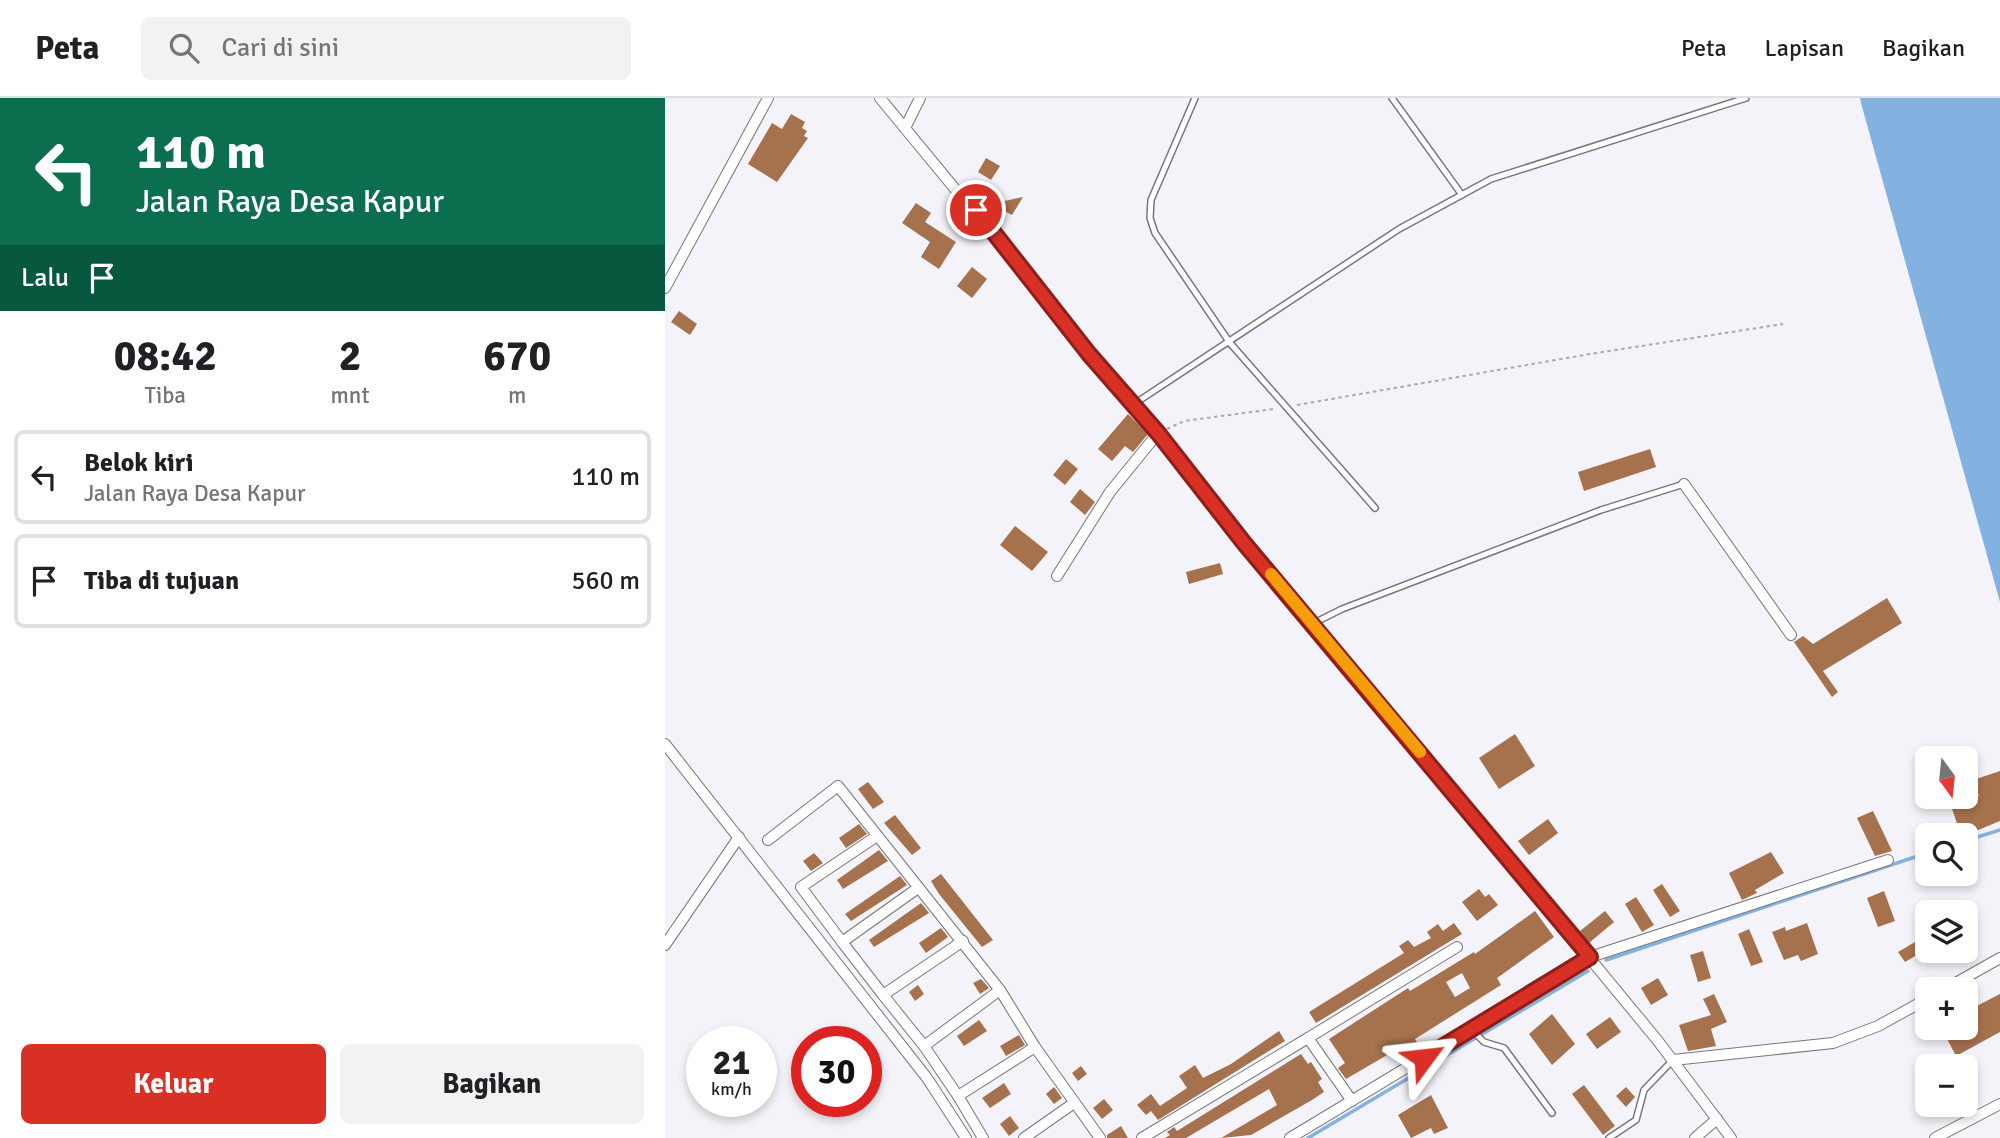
<!DOCTYPE html>
<html lang="id">
<meta charset="utf-8">
<style>
:root{--surface:#fff;--page:#f2f2f2;--text:#202124;--muted:#757577;--line:#e0e0e0;--accent:#d93025}
body{margin:0;font-family:Signika,sans-serif;background:var(--page);color:var(--text);height:100vh;display:flex;flex-direction:column;font-size:26px;white-space:nowrap}
*{box-sizing:border-box;margin:0}
p{font-size:23px;color:var(--muted)}
.icon{flex:none;width:38px;height:38px;fill:none;stroke:currentColor;stroke-width:2;stroke-linecap:round;stroke-linejoin:round}
.map{position:relative;flex:1;overflow:hidden}
.sheet{display:flex;flex-direction:column;background:var(--surface);width:665px}
.sheet>*{flex:none}
.banner{background:#0b6e4f;color:#fff;overflow:hidden}
.needle{width:46px;rotate:165deg}
.tools{position:absolute;left:1250px;top:648px;display:grid;gap:14px}
.tools a{display:grid;place-items:center;width:63px;height:63px;border-radius:10px;background:var(--surface);box-shadow:0 4px 10px #0003;font-size:35px}
.speed{position:absolute;left:21px;top:928px;display:flex;gap:14px;font-size:35px;font-weight:700;text-align:center}
.speed>*{display:grid;place-content:center;width:91px;height:91px;border-radius:50%;background:var(--surface);box-shadow:0 4px 10px #0003;line-height:1}
.speed small{font-size:18px;font-weight:400}
.speed .limit{border:10px solid #d22;background:#fff;color:#111}
.pin{position:absolute;display:grid;place-items:center;width:60px;height:60px;color:#fff;margin:-30px;border:4px solid #fff;border-radius:50%;box-shadow:0 2px 7px #0007}
.me{position:absolute;width:77px;margin:-38px;rotate:60deg;stroke-linejoin:round;filter:drop-shadow(0 0 5px #0008)}
.turn{display:flex;align-items:center;gap:24px;height:147px;padding:0 21px;font-size:32px}
.turn .icon{width:91px;height:91px;stroke-width:2.5}
.turn b{display:block;font-size:49px;line-height:60px}
.then{display:flex;align-items:center;height:66px;padding:0 21px;background:#0003;gap:14px;font-size:26px}
.eta{display:flex;justify-content:space-evenly;align-items:center;height:119px;text-align:center}
.eta b{font-size:42px;font-weight:700;line-height:49px}
.action{display:flex;gap:14px;margin-top:auto;padding:14px 21px}
.action a{flex:1;height:80px;border-radius:10px;background:var(--accent);color:#fff;font-size:28px;font-weight:700;line-height:80px;text-align:center}
.action a+a{background:var(--page);color:var(--text)}
ul{padding:0;list-style:none}
li{display:flex;align-items:center;gap:21px;height:94px;margin:0 14px 10px;padding:0 7px;border:4px solid var(--line);border-radius:10px}
li div{flex:1}
li b{display:block;font-size:26px}
li em{font-style:normal}
header{display:flex;align-items:center;gap:42px;box-sizing:border-box;height:98px;padding:0 35px;background:var(--surface);border-bottom:2px solid var(--line)}
header strong{font-size:33px}
nav{display:flex;gap:38px;margin-inline-start:auto;font-size:24px}
.search{width:490px;height:63px;background:var(--page);display:flex;align-items:center;gap:18px;box-sizing:border-box;padding:0 24px;border-radius:10px;color:var(--muted);font-size:26px}
main{display:flex;flex:1;min-height:0}
.map>svg:first-child{display:block}
</style>
<header>
<strong>Peta</strong>
<div class="search"><svg class="icon" aria-label="search" viewBox="0 0 24 24"><circle cx="10" cy="10" r="6"/><path d="M15 15l6 6"/></svg>Cari di sini</div>
<nav><a>Peta</a><a>Lapisan</a><a>Bagikan</a></nav>
</header>
<main>
<section class="sheet">
<div class="banner">
<div class="turn"><svg class="icon" aria-label="left" viewBox="0 0 24 24"><path d="M17 20v-9H6M10 6l-5 5 5 5"/></svg><div><b>110 m</b>Jalan Raya Desa Kapur</div></div>
<div class="then">Lalu<svg class="icon" aria-label="arrive" viewBox="0 0 24 24"><path d="M6 21V4h12l-3 4 3 4H6"/></svg></div>
</div>
<div class="eta">
<div><b>08:42</b><p>Tiba</p></div>
<div><b>2</b><p>mnt</p></div>
<div><b>670</b><p>m</p></div>
</div>
<ul>
<li><svg class="icon" aria-label="left" viewBox="0 0 24 24"><path d="M17 20v-9H6M10 6l-5 5 5 5"/></svg><div><b>Belok kiri</b><p>Jalan Raya Desa Kapur</p></div><em>110 m</em></li>
<li><svg class="icon" aria-label="arrive" viewBox="0 0 24 24"><path d="M6 21V4h12l-3 4 3 4H6"/></svg><div><b>Tiba di tujuan</b></div><em>560 m</em></li>
</ul>
<div class="action"><a>Keluar</a><a>Bagikan</a></div>
</section>
<div class="map">
<svg width="1335" height="1040" viewBox="0 0 1335 1040">
<rect width="100%" height="100%" fill="#f4f3f9"/>
<polygon fill="#84b2e0" points="1195,0 1335,0 1335,504 1196,5"/>
<g fill="none" stroke-linecap="round" stroke-linejoin="round">
<g stroke="#84b2e0" stroke-width="3.5">
<polyline points="1300,743 1335,732"/>
<polyline points="941,862 1262,755"/>
<polyline points="643,1040 923,873"/>
</g>
</g>
<g fill="#a6724e" fill-rule="evenodd">
<polygon points="126,16 140,24 137,30 142,33 139,38 143,40 112,84 83,66 107,25 117,31"/>
<polygon points="321,60 335,68 326,82 313,74"/>
<polygon points="358,99 347,117 326,106"/>
<polygon points="251,105 266,115 260,124 291,144 274,171 256,159 265,144 237,125"/>
<polygon points="307,169 322,181 307,200 292,188"/>
<polygon points="14,213 32,226 25,237 6,224"/>
<polygon points="463,316 483,336 468,354 460,348 447,363 433,351"/>
<polygon points="985,351 991,369 919,393 913,374"/>
<polygon points="401,361 413,371 400,387 388,377"/>
<polygon points="415,391 430,404 420,417 405,404"/>
<polygon points="350,428 383,454 367,473 335,447"/>
<polygon points="555,465 558,476 524,486 521,474"/>
<polygon points="1222,500 1237,525 1158,573 1173,594 1167,599 1129,544 1138,538 1148,546"/>
<polygon points="850,636 870,668 834,691 814,660"/>
<polygon points="1335,673 1335,723 1301,737 1296,737 1283,699 1265,709 1257,698 1314,698 1308,682"/>
<polygon points="203,684 219,704 208,711 193,691"/>
<polygon points="1208,713 1227,753 1210,758 1192,720"/>
<polygon points="230,717 256,750 247,757 219,725"/>
<polygon points="883,721 893,735 864,757 853,743"/>
<polygon points="194,726 202,736 181,750 174,740"/>
<polygon points="214,752 223,763 178,791 172,782"/>
<polygon points="1106,754 1119,775 1090,792 1092,795 1077,802 1064,775"/>
<polygon points="149,755 158,765 146,773 138,763"/>
<polygon points="276,776 328,842 317,849 274,796 266,783"/>
<polygon points="235,778 242,787 186,823 180,816"/>
<polygon points="997,786 1015,813 1005,819 988,792"/>
<polygon points="814,791 820,799 824,796 833,807 812,823 797,804"/>
<polygon points="1219,793 1230,823 1213,829 1202,800"/>
<polygon points="971,799 989,827 977,834 960,806"/>
<polygon points="256,805 264,815 209,849 204,842"/>
<path d="M870 813 889 839 832 880 836 887 750 941 754 948 746 954 741 946 681 981 673 970 680 965 664 941 743 890 745 893 809 854 810 856ZM797 875 805 890 790 899 781 884Z"/>
<polygon points="940,813 949,824 924,845 915,833"/>
<polygon points="789,825 797,836 651,925 644,914 739,855 734,848 743,842 749,849 766,840 762,834 773,826 778,833"/>
<polygon points="1142,825 1153,856 1136,863 1133,857 1119,862 1107,834 1120,829 1121,833"/>
<polygon points="276,830 283,839 261,855 254,845"/>
<polygon points="1084,831 1098,864 1086,868 1073,836"/>
<polygon points="1262,837 1262,851 1240,864 1233,854"/>
<polygon points="1038,853 1046,880 1033,884 1025,857"/>
<polygon points="993,880 1003,897 986,907 976,890"/>
<polygon points="316,881 324,890 315,896 308,885"/>
<polygon points="253,887 259,896 250,903 244,894"/>
<polygon points="1049,896 1062,924 1046,931 1051,948 1023,953 1014,927 1046,917 1038,901"/>
<polygon points="1335,896 1335,934 1291,958 1276,929 1300,929 1300,914"/>
<polygon points="887,916 910,946 887,967 864,936"/>
<polygon points="945,919 956,934 932,951 921,936"/>
<polygon points="314,922 322,933 299,948 292,938"/>
<polygon points="614,933 620,943 493,1022 486,1013 481,1017 472,1007 486,996 495,1008 522,990 514,978 530,967 538,980 566,966"/>
<polygon points="354,937 360,947 341,958 335,948"/>
<polygon points="636,956 643,966 646,964 657,981 653,984 659,994 647,1002 586,1037 556,1040 612,1007 604,991 521,1040 500,1040 505,1037 502,1034 509,1029 512,1033"/>
<polygon points="416,968 422,976 413,983 407,975"/>
<polygon points="339,985 346,996 325,1010 317,1000"/>
<polygon points="919,987 950,1028 938,1037 907,996"/>
<polygon points="389,989 397,1000 389,1006 381,996"/>
<polygon points="961,989 970,999 961,1009 951,998"/>
<polygon points="766,997 783,1030 769,1036 766,1030 746,1040 733,1017"/>
<polygon points="439,1001 448,1012 437,1021 428,1010"/>
<polygon points="345,1018 354,1030 344,1038 335,1026"/>
<polygon points="456,1028 463,1040 442,1040 442,1037"/>
</g>
<g fill="none" stroke-linecap="round" stroke-linejoin="round">
<defs>
<g id="service">
<polyline points="530,0 486,102 485,120 490,135 565,245 710,410"/>
<polyline points="727,0 797,97"/>
<polyline points="469,306 734,131 826,81 1081,0"/>
<polyline points="649,525 677,511 936,412 1019,386"/>
<polyline points="807,932 819,944 839,950 887,1015"/>
<polyline points="944,1040 971,1022 979,992 1008,962"/>
</g>
<g id="minor">
<polyline points="215,0 993,943 1066,1040"/>
<polyline points="240,30 255,0"/>
<polyline points="0,190 103,0"/>
<polyline points="1019,386 1126,537"/>
<polyline points="392,478 445,394 493,335"/>
<polyline points="0,646 262,980 301,1040"/>
<polyline points="103,742 173,688 335,892 370,949 435,1040"/>
<polyline points="253,790 177,844 218,897 298,843"/>
<polyline points="177,844 136,789 212,738"/>
<polyline points="0,847 74,739"/>
<polyline points="1280,891 1335,860"/>
<polyline points="218,897 259,948"/>
<polyline points="1008,962 1168,945 1213,928 1262,901"/>
<polyline points="293,998 259,948 335,892"/>
<polyline points="687,1003 643,940 792,849"/>
<polyline points="318,1040 293,998 370,949"/>
<polyline points="359,1040 409,1005"/>
<polyline points="477,1040 643,940"/>
<polyline points="625,1040 925,859 1223,762"/>
<polyline points="1030,1040 1052,1021"/>
<polyline points="1270,1040 1335,1006"/>
</g>
</defs>
<use href="#service" stroke="#77767b" stroke-width="8"/>
<use href="#minor" stroke="#77767b" stroke-width="12"/>
<g stroke="#aaa9ae" stroke-width="2" stroke-dasharray="3.5 3.5" stroke-linecap="butt">
<polyline points="632,307 925,256 1118,226"/>
<polyline points="502,331 519,323 609,311"/>
</g>
<use href="#service" stroke="#fff" stroke-width="5"/>
<use href="#minor" stroke="#fff" stroke-width="10"/>
</g>
<g fill="none" stroke-linecap="round" stroke-linejoin="round">
<defs>
<polyline id="route" points="311,112 424,256 493,335 579,445 925,859 759,960"/>
</defs>
<use href="#route" stroke="#8d1f18" stroke-width="18"/>
<use href="#route" stroke="#d93025" stroke-width="12"/>
<polyline stroke="#f59e0b" stroke-width="12" points="606,476 755,654"/>
</g>
</svg>
<div class="tools">
<a><svg class="needle" viewBox="-14 -14 28 28"><path d="M0-13l5 13h-10z" fill="#e53935"/><path d="M0 13l5-13h-10z" fill="#757577"/></svg></a>
<a><svg class="icon" aria-label="search" viewBox="0 0 24 24"><circle cx="10" cy="10" r="6"/><path d="M15 15l6 6"/></svg></a>
<a><svg class="icon" aria-label="layers" viewBox="0 0 24 24"><path d="M12 4l9 5-9 5-9-5zM3 14l9 5 9-5"/></svg></a>
<a>+</a>
<a>−</a>
</div>
<div class="speed"><div>21<small>km/h</small></div><div class="limit">30</div></div>
<div class="pin" style="left:311px;top:112px;background:#d93025"><svg class="icon" aria-label="arrive" viewBox="0 0 24 24"><path d="M6 21V4h12l-3 4 3 4H6"/></svg></div>
<svg class="me" style="left:759px;top:960px" viewBox="-20 -20 40 40"><path d="M0-17L14 15 0 8-14 15z" fill="#d93025" stroke="#fff" stroke-width="4"/></svg>
</div>
</main>
